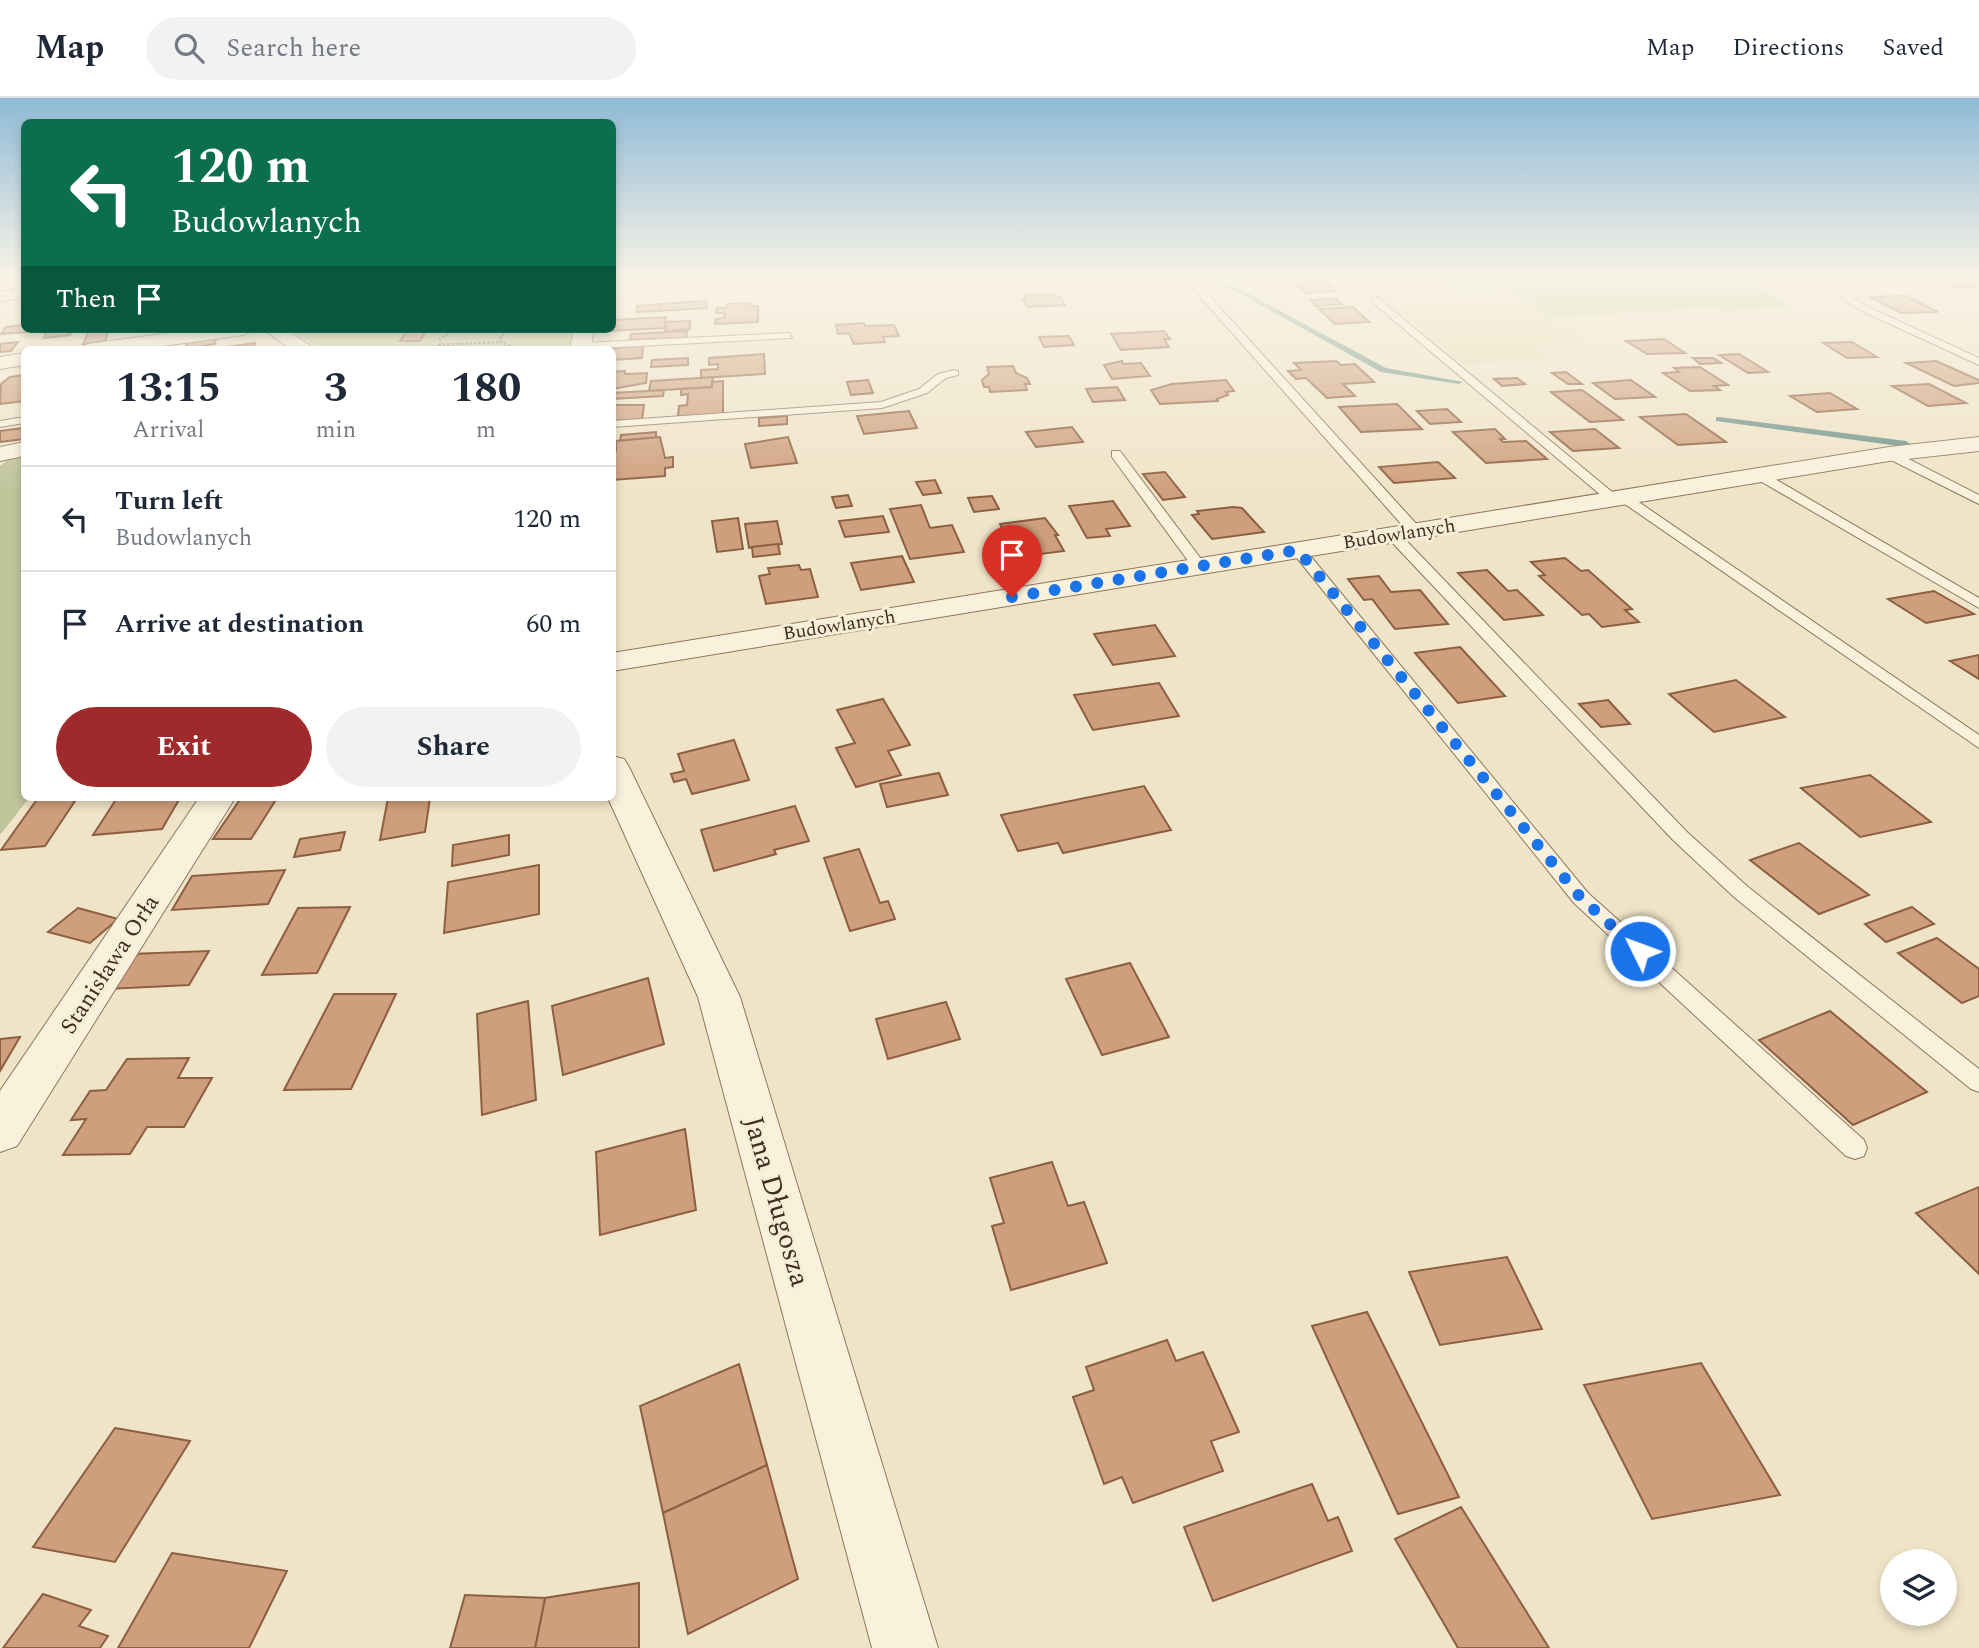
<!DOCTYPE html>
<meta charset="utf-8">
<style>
:root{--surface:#fff;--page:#f2f2f3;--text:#1f2937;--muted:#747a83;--line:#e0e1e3;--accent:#9e2a2b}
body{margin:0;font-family:Spectral,serif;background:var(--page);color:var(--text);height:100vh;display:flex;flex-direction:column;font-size:26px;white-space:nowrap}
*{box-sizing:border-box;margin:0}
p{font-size:23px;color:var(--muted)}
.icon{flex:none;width:38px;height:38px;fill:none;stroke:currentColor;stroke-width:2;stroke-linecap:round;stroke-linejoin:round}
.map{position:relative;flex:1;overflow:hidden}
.drawer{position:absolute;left:21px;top:248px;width:595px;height:455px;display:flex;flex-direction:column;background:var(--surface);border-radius:10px;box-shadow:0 4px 10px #0003}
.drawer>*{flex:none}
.top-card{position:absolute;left:21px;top:21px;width:595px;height:214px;border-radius:10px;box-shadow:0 4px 10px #0003;background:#0b6e4f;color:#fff;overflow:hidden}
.buttons{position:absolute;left:1880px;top:1451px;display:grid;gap:14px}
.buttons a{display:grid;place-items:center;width:77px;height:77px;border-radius:50%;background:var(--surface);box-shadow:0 4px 10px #0003;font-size:35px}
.pin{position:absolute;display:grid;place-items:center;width:60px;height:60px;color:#fff;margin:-72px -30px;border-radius:50% 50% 50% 0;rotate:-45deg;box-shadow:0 0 7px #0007}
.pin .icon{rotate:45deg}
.me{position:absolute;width:77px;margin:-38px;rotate:312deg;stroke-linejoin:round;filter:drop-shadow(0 0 5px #0008)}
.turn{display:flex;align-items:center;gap:24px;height:147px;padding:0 35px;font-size:32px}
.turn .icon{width:91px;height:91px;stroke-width:2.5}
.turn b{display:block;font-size:49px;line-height:60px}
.then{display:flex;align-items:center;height:66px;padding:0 35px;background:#0003;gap:14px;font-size:26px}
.eta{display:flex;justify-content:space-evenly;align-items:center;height:119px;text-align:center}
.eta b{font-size:42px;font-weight:700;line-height:49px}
.action{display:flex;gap:14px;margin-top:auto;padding:14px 35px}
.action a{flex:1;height:80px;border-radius:42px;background:var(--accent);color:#fff;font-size:28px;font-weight:700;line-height:80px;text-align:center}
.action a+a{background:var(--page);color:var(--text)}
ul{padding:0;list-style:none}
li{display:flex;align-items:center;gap:21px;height:105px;padding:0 35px;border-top:2px solid var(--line)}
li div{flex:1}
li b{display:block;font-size:26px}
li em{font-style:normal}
header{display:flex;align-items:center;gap:42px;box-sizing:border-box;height:98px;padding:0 35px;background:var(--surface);border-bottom:2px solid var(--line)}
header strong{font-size:33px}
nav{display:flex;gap:38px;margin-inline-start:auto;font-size:24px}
.search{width:490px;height:63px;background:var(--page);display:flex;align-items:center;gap:18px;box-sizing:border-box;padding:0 24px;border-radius:38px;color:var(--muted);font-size:26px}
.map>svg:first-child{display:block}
</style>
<header>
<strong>Map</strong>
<div class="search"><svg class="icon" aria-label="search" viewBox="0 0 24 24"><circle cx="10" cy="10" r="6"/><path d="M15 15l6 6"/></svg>Search here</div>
<nav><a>Map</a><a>Directions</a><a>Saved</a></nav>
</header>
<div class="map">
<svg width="1979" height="1550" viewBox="0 0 1979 1550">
<rect width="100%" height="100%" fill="#f0e4c8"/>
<polygon fill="#e6deb5" points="1359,180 1440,180 1458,193 1509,190 1586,243 1532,247 1551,261 1461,266"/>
<g fill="#c9cf9b">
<polygon points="1440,180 1746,180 1793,210 1721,213 1714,210 1551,219 1509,190 1458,193"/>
<polygon points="308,231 576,231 570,252 321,252 292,233"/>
</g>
<polygon fill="#bfc49a" points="24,356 24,700 29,700 0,737 0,368 10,360"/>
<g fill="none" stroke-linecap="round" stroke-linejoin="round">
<g fill="#6f938a" fill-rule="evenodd">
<polygon points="1212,180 1219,180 1386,270 1463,284 1459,286 1381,274"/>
<polygon points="1719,319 1906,343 1910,346 1906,349 1716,323 1716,319"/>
</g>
</g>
<g fill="#cf9f7d" stroke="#8d5f41" stroke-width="2">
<polygon points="1070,180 1110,180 1113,184 1076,186"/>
<polygon points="1290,180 1320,180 1335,193 1306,195"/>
<polygon points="1844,180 1867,180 1878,185 1857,186"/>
<polygon points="1937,180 1953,180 1975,189 1959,190"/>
<polygon points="1053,196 1055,199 1060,199 1065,207 1027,209 1023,201 1026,201 1024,197"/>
<polygon points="1906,198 1938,214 1901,215 1870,199"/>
<polygon points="1336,201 1342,206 1316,208 1310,202"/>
<polygon points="706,203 707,210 660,213 660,206"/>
<polygon points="750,205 749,208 758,208 758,224 715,226 716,221 724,220 725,215 716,215 717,210 726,210 727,206"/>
<polygon points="660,206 660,213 637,214 637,208"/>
<polygon points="1353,209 1369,224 1335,226 1319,211"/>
<polygon points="666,219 665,230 608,233 612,231 612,222"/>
<polygon points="690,223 690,231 665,233 666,224"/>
<polygon points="864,225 865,228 894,227 899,238 883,239 885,244 854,246 849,235 838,236 836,227"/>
<polygon points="24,227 24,231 29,231 27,234 1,236 6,229"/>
<polygon points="48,231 72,231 70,237 44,240 46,235 43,234"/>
<polygon points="90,231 109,231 105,243 83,246"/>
<polygon points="426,233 420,243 400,243 406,234"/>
<polygon points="687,233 686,240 630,242 631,236"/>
<polygon points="1164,233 1170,241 1164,241 1169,249 1121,252 1111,236"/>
<polygon points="1069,238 1074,247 1044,249 1039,239"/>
<polygon points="216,240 215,246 186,251 187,244"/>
<polygon points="1664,241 1685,255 1647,256 1626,243"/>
<polygon points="18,244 11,253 0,254 0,246"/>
<polygon points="1852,244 1877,259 1847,260 1823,245"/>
<polygon points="255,245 254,252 213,252 213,251"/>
<polygon points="635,247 643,248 642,260 612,262 612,252 606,252"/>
<polygon points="764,256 765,276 701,280 701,272 718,271 718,266 709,267 709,260"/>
<polygon points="1739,256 1768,274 1748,275 1719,257"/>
<polygon points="688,260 688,267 651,269 652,262"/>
<polygon points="1693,260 1713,260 1721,265 1700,266"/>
<polygon points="1122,263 1123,266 1141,265 1150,278 1112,281 1104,267"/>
<polygon points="1336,263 1341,267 1355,266 1374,284 1343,286 1355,298 1327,300 1306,280 1296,281 1288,273 1301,272 1294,265"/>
<polygon points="1936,263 1979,282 1979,285 1954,288 1906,265"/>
<polygon points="1013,268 1016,275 1027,280 1030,286 1025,286 1027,292 990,294 989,289 984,289 982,282 989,276 987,269"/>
<polygon points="1700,269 1728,287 1714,288 1720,292 1690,293 1663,275 1679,274 1674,270"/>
<polygon points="625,273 625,276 647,275 646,285 612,291 612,274"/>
<polygon points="1566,274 1582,286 1568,286 1552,275"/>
<polygon points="24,277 24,303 0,306 1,286 10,279"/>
<polygon points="713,279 712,289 649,293 651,283"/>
<polygon points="1517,280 1525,286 1502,288 1494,281"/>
<polygon points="868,282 873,295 851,297 847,284"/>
<polygon points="1226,282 1234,293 1226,294 1228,297 1217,301 1218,303 1160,306 1151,292 1172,286"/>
<polygon points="1631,282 1655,299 1615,301 1593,285"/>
<polygon points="723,283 723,316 678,319 679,308 687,307 688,296 681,297 681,291 712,289 712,284"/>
<polygon points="1929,286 1966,305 1928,308 1892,288"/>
<polygon points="1117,289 1125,302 1093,304 1086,291"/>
<polygon points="664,292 663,298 612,301 612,295"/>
<polygon points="1582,292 1623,322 1590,324 1551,294"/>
<polygon points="1830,295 1857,311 1817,314 1790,298"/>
<polygon points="1397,306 1422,331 1361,334 1339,309"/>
<polygon points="612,307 644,307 642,321 612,323"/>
<polygon points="1447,311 1461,324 1430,326 1417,313"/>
<polygon points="909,313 917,330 864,336 857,318"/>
<polygon points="1686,316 1726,344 1678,347 1640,319"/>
<polygon points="787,318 787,326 759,328 759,320"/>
<polygon points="1072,329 1083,344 1036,349 1026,334"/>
<polygon points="24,330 24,341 0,344 0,333"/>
<polygon points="1495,331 1505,341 1500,341 1503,344 1526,343 1547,361 1486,365 1453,334"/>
<polygon points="1595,331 1619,350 1573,353 1550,334"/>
<polygon points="656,334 656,340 620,343 621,337"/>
<polygon points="660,339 665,360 673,359 673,369 665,370 665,378 612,382 612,354 616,353 616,343"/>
<polygon points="788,339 797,365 751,370 745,346"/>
<polygon points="1438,364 1455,380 1394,385 1379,369"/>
<polygon points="1165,374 1185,399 1163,402 1143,376"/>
<polygon points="935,382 941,395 923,397 916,384"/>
<polygon points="848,397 852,408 836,410 832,399"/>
<polygon points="992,398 999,411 974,414 968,400"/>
<polygon points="1113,403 1130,428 1106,431 1110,438 1087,440 1069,408"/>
<polygon points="921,407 930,430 952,427 964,454 910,461 890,411"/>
<polygon points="1233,409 1242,410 1264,434 1212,441 1192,417 1199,416 1197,413"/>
<polygon points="883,418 889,434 845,439 839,423"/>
<polygon points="738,420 743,451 717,454 712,423"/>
<polygon points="1045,420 1058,437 1055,437 1064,453 1017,459 1010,447 1005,448 1001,439 1006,438 1000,426"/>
<polygon points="777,423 782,446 749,450 745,426"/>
<polygon points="778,446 780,456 753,459 752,449"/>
<polygon points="902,458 914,484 861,492 851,465"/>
<polygon points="1565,460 1581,473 1588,472 1632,511 1625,512 1639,524 1602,529 1589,516 1582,517 1539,478 1545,477 1531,464"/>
<polygon points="799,467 801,472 810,471 818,499 766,506 759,478 770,476 768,470"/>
<polygon points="1487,472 1508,493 1517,492 1543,517 1504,522 1458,475"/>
<polygon points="1379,478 1391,494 1420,492 1448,526 1395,531 1372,501 1364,502 1348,481"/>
<polygon points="1934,493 1974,516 1926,525 1888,501"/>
<polygon points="1155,527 1175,558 1113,567 1094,536"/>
<polygon points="1460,549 1505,598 1458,605 1415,555"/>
<polygon points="1979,557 1979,581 1950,563"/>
<polygon points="1736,582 1785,619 1714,634 1669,596"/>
<polygon points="1159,585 1179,618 1093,632 1074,597"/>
<polygon points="883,601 910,647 888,653 901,677 856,689 836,650 855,645 837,612"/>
<polygon points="1608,602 1630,626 1601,629 1579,606"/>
<polygon points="734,642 749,682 692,696 686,681 674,684 671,676 684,673 678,656"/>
<polygon points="939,675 948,697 887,709 880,686"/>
<polygon points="1870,677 1931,724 1860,739 1801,690"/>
<polygon points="1144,688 1171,732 1063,755 1058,745 1018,753 1001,717"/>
<polygon points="38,700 77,700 45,748 1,752"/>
<polygon points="117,700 180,700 162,731 93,737"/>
<polygon points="241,700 277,700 251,741 213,741"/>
<polygon points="388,700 430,700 425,734 380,742"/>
<polygon points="795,708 809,743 774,752 776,756 714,773 701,732"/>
<polygon points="345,734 340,752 294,759 300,741"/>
<polygon points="509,737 509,757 452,768 453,747"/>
<polygon points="1799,745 1869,797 1819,816 1750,762"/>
<polygon points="859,751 880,805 888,803 895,821 850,833 824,760"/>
<polygon points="539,767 539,816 444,835 448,784"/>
<polygon points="285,772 268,806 172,812 192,778"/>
<polygon points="350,809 317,875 262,877 298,810"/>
<polygon points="1912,809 1934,826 1886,844 1865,826"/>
<polygon points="78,810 118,821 90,845 48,834"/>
<polygon points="1937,840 1979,871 1979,898 1962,905 1898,855"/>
<polygon points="209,853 189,887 108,891 130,856"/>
<polygon points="1130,865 1169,939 1102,957 1066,881"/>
<polygon points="648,880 664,946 563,977 552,908"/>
<polygon points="334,896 396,896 351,991 284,992"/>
<polygon points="528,903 536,1002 482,1017 477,916"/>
<polygon points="946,904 960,941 888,961 876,921"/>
<polygon points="1830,913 1927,994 1853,1027 1759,942"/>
<polygon points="20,939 0,973 0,941"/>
<polygon points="189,960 178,980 212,980 184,1029 147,1029 130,1056 63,1057 86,1021 71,1022 90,993 106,992 127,961"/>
<polygon points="685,1031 696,1112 600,1137 596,1054"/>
<polygon points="1052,1064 1068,1108 1084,1104 1107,1165 1011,1192 992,1128 1004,1125 990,1080"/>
<polygon points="1979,1089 1979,1176 1916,1115"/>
<polygon points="1507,1159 1542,1231 1440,1247 1409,1174"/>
<polygon points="1367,1214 1459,1399 1398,1416 1312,1228"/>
<polygon points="1167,1242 1176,1263 1203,1254 1239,1334 1211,1343 1223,1373 1133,1405 1122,1379 1104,1386 1073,1299 1094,1292 1086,1269"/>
<polygon points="1701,1265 1780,1397 1652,1421 1584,1287"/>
<polygon points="739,1266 767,1367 663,1415 640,1308"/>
<polygon points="115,1330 190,1343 115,1464 33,1449"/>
<polygon points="767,1367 798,1481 688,1536 663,1415"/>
<polygon points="1312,1386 1328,1423 1338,1419 1352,1453 1213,1503 1184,1429"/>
<polygon points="1461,1409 1549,1550 1458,1550 1395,1441"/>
<polygon points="172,1455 287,1473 249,1550 118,1550"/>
<polygon points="639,1485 639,1550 535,1550 545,1500"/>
<polygon points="43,1496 91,1512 79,1528 108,1538 100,1550 3,1550"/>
<polygon points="465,1497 545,1500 535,1550 450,1550"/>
</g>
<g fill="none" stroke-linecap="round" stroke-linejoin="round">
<defs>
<g id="lane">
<polygon points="702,180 698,183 612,187 612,181"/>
<polygon points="1810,180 1820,180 1868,209 1979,260 1979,267 1862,213"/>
<polygon points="1905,180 1915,180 1917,182 1913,185"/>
<polygon points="1188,181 1194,181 1420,430 1420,436 1410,436 1188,185"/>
<polygon points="1372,200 1378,200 1617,398 1627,396 1979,637 1979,650 1619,402 1609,404 1372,204"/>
<polygon points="789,235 792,240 581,251 576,248 581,245"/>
<polygon points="954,272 958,273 958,277 946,280 927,295 882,310 612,329 612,323 881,304 919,291 938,276"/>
<polygon points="24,319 24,325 0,329 0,323"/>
<polygon points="1112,353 1120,353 1204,465 1204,471 1194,471 1112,359"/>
<polygon points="1885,353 1893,353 1979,397 1979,406 1885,359"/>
<polygon points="1755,374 1763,374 1979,500 1979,510 1755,380"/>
<polygon points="1387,433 1397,433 1687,734 1748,789 1979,971 1979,994 1971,991 1734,799 1673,742 1387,439"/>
<polygon points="1293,449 1303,449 1588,795 1864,1042 1867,1050 1864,1058 1855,1061 1846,1058 1574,805 1293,455"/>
</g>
<g id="street">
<polygon points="24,189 24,199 0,204 0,194"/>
<polygon points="200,231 254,231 244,237 132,252 78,252 88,246"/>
<polygon points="263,231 286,231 316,252 292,252"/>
<polygon points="574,231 594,231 590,252 570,252"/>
<polygon points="24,255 24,267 0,271 0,259"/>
<polygon points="1979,339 1979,353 1889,363 612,573 612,555 1889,349"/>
<polygon points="24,344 24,358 0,363 0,349"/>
<polygon points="612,658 624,661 629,669 740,899 938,1550 872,1550 698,899 608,700 612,700"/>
<polygon points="199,700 235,700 17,1048 0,1054 0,993"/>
</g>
</defs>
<use href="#lane" stroke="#8d765c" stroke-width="2"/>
<use href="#street" stroke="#8d765c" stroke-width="2"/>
<g stroke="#8d765c" stroke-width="2.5" stroke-dasharray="2.5 2" stroke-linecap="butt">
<polyline points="512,231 501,238 500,243 515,251"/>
<polyline points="438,247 500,244"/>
<polyline points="440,252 440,241 455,231"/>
</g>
<use href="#lane" fill="#faf1dc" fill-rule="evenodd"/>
<use href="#street" fill="#faf1dc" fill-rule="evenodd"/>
</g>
<linearGradient id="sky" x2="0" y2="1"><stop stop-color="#8fbad6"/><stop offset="0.45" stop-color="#f8f3e6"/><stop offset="1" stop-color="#f8f3e6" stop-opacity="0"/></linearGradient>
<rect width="1979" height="397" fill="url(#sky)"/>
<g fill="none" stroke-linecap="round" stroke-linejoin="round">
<polyline stroke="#1a73e8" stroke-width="12" stroke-dasharray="0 21.6" points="1012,499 1298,452 1581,800 1640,853"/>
</g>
<g text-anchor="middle" stroke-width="6" stroke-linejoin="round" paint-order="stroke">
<g font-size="19" fill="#3d2e20" stroke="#f7eed8">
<text transform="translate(1399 435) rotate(-9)" y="7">Budowlanych</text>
<text transform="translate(839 526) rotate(-9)" y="7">Budowlanych</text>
</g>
<g font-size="23" fill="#3d2e20" stroke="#f7eed8">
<text transform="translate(109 866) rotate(-57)" y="8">Stanisława Orła</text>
</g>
<g font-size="28" fill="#3d2e20" stroke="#f7eed8">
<text transform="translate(778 1103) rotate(74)" y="10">Jana Długosza</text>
</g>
</g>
</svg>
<div class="buttons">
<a><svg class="icon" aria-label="layers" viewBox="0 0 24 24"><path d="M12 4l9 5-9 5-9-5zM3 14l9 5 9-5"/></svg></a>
</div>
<div class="pin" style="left:1012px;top:499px;background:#d93025"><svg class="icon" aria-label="arrive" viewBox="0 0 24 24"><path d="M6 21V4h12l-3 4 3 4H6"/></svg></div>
<svg class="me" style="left:1640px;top:853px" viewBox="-20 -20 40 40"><circle r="17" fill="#1a73e8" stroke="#fff" stroke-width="3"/><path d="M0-11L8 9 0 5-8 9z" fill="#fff"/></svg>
<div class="top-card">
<div class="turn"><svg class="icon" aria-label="left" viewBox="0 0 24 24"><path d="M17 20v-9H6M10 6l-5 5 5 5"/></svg><div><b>120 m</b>Budowlanych</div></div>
<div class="then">Then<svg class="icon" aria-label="arrive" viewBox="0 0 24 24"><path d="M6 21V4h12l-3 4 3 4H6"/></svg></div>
</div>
<section class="drawer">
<div class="eta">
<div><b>13:15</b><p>Arrival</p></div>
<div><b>3</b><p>min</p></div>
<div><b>180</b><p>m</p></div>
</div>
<ul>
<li><svg class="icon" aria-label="left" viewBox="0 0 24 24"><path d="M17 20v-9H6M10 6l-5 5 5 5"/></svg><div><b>Turn left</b><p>Budowlanych</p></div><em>120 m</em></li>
<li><svg class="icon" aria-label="arrive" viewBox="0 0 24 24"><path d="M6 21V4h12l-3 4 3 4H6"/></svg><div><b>Arrive at destination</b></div><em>60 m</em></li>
</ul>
<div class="action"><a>Exit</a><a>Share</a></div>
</section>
</div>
